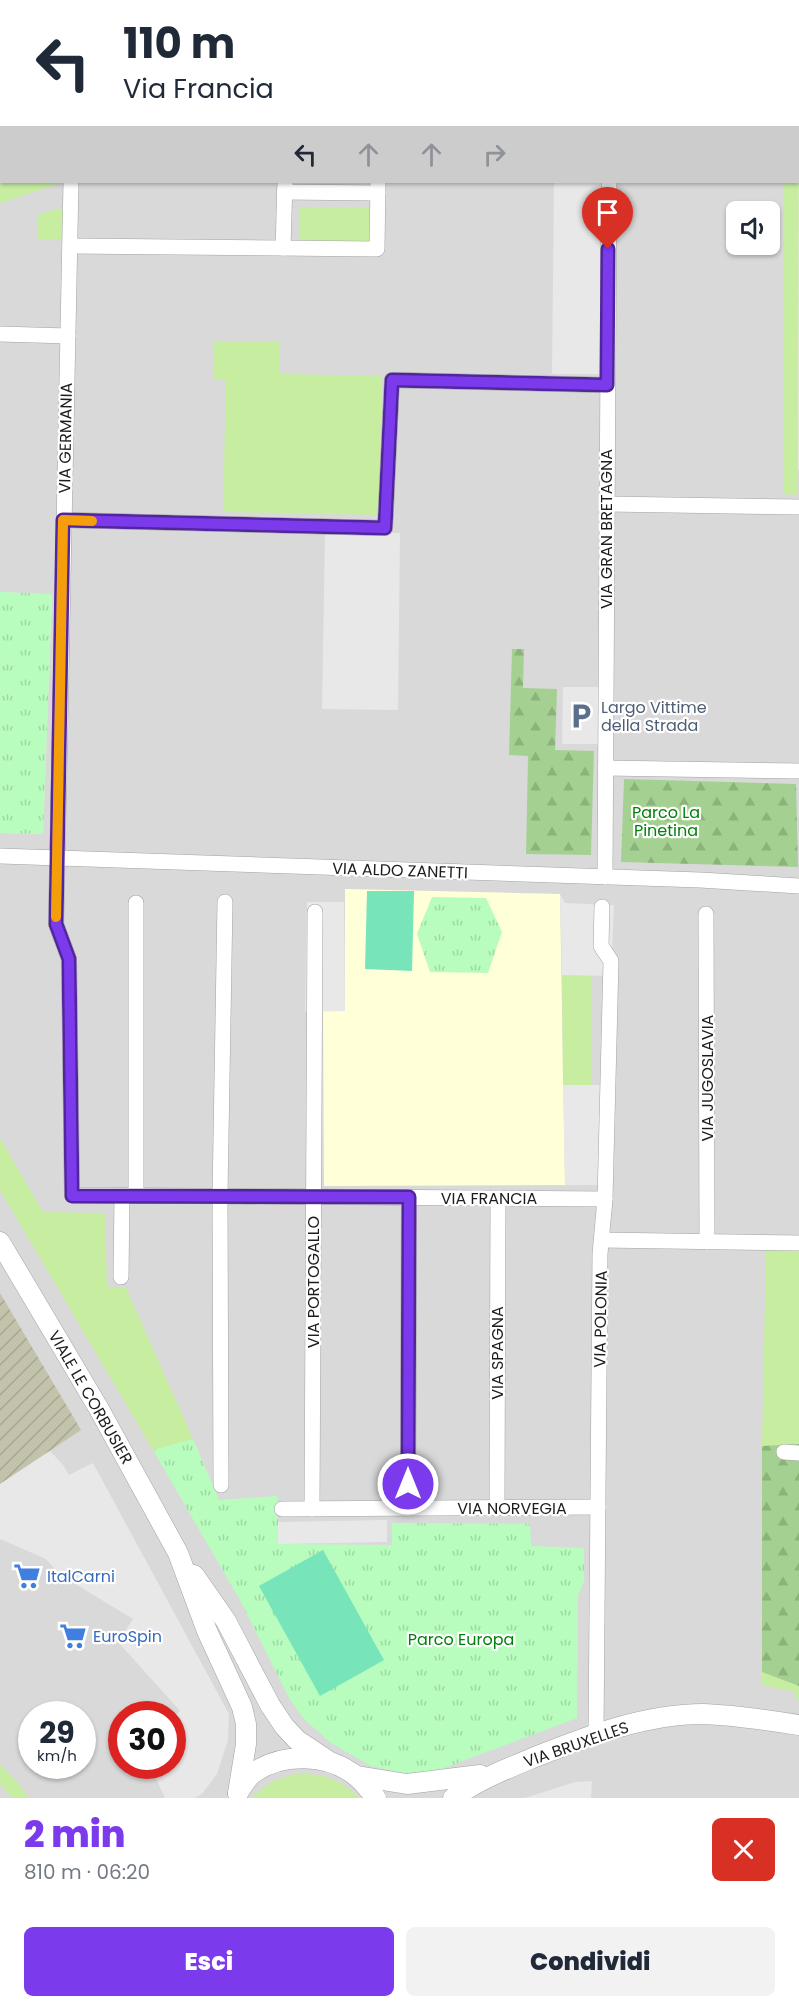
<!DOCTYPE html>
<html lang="it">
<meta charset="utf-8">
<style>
:root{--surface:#fff;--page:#f2f2f3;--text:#1f2937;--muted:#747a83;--accent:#7c3aed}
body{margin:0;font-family:Poppins,sans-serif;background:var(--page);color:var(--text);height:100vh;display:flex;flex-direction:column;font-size:22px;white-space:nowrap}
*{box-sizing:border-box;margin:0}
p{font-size:20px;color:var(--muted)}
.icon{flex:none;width:33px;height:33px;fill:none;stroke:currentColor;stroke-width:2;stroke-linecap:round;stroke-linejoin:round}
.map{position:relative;height:1798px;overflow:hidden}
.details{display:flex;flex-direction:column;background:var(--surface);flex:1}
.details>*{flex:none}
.hud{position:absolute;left:0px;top:0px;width:800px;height:183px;box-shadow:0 2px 4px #0004;background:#fff;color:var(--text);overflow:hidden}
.fabs{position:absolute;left:726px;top:201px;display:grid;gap:12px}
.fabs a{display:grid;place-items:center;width:54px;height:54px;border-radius:9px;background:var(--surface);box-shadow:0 2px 4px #0004;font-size:30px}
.speed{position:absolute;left:18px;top:1701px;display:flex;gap:12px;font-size:30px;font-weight:700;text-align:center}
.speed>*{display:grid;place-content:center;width:78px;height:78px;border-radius:50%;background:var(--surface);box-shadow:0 2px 4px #0004;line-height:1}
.speed small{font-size:15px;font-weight:400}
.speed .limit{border:9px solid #d22;background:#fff;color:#111}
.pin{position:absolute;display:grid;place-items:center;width:51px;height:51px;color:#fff;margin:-62px -26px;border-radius:50% 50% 50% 0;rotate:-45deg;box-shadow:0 0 6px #0007}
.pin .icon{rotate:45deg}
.me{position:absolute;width:66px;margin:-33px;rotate:0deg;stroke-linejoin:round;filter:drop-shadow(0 0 4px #0008)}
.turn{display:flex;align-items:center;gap:21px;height:126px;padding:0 24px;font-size:27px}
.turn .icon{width:78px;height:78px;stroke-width:2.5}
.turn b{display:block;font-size:42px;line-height:51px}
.lanes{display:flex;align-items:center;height:57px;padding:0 24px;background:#0003;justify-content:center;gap:30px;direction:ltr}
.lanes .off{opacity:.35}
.round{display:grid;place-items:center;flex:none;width:63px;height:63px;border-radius:9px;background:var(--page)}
.headline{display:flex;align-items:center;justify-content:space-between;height:102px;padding:0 24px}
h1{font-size:36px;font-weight:800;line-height:45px;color:var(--accent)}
.cta{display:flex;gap:12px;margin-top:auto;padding:12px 24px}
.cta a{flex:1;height:69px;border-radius:9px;background:var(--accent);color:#fff;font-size:24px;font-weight:800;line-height:69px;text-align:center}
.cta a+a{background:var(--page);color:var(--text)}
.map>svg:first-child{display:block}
</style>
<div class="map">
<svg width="799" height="1798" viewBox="0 0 799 1798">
<defs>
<pattern id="construction-furrows" width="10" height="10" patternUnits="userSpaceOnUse" patternTransform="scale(1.5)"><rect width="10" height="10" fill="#c3c3ab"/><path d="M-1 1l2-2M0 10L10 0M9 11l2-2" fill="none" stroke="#a7a793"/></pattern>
<pattern id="forest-firs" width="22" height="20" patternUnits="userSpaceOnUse" patternTransform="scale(1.5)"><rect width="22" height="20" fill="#a4d191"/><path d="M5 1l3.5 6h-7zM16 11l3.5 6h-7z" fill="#8db37c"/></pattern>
<pattern id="park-tufts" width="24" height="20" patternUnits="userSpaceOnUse" patternTransform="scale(1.5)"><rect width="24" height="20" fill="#b8fdbe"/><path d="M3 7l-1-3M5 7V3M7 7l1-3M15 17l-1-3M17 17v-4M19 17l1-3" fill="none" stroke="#9ed8a3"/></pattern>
</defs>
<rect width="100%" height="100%" fill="#eeeae0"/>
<path fill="#dad9d9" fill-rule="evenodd" d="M0 0H451L454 1 2 2V182H783V494L799 469V1798H0V833L43 834 52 595 0 592ZM736 212H770V244H736ZM32 1714H82V1766H32ZM122 1714H172V1766H122Z"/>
<polygon fill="#ffffd8" points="345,889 560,894 565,1185 324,1186 323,1011 345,1011"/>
<polygon fill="url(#construction-furrows)" points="0,1293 81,1430 0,1484"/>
<g fill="#c7eda1">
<polygon points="451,0 791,0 791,1 454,2"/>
<polygon points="798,101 799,101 798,495 783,494 783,182 798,182"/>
<polygon points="0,166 1,166 2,182 64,182 0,203"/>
<polygon points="299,207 370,207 369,241 299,241"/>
<polygon points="53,210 67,210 65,240 37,239 38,215"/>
<polygon points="213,341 280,342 280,374 382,376 379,515 223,512 226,380 213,380"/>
<polygon points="562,975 592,976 592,1085 563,1085"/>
<polygon points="0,1138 43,1212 105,1213 107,1287 126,1288 193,1439 153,1450 0,1190"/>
<polygon points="799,1249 799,1444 762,1446 766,1250"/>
<polygon points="762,1672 799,1686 799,1699 795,1699 795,1692 762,1685"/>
<polygon points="0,1764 21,1786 28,1798 12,1798 0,1784"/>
<path d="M297 1773C327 1775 338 1778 360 1798H250L273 1781Z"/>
</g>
<g fill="url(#forest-firs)">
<polygon points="512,649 524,649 523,688 557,689 555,750 594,751 591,855 526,854 528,756 509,755"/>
<polygon points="624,779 796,784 798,867 621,862"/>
<polygon points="799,1444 799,1686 762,1672 762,1446"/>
</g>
<g fill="url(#park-tufts)">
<polygon points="0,592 52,594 43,834 0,833"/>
<polygon points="432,897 486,898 502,932 488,973 430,972 417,934"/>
<polygon points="193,1439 219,1500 277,1496 279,1544 392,1545 392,1523 530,1524 531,1546 584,1548 584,1581 578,1596 577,1718 436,1771 404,1773 371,1766 331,1743 303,1718 289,1698 240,1600 153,1450"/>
</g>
<g fill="#77e4ba">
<polygon points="367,891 414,891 412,971 365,969"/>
<polygon points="323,1550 384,1660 320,1696 259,1586"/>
</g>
<g fill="#e8e8e8">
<polygon points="554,182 602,182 599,374 552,374"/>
<polygon points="325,532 400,533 398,710 322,709"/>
<polygon points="563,687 599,687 599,744 562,744"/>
<polygon points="560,894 565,903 614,905 611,976 562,975"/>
<polygon points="307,902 344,902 345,1011 305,1012"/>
<polygon points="563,1085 613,1085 613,1185 565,1185"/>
<polygon points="50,1451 63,1465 69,1475 93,1463 229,1714 228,1740 217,1774 202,1794 194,1798 165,1798 150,1766 172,1766 173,1717 180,1711 118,1642 133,1619 59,1574 46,1559 0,1539 0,1484"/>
<polygon points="387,1520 387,1542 278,1544 278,1522"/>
<polygon points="592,1781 591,1798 525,1798 575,1782"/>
</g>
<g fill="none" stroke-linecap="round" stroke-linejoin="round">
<defs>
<g id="minor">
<polyline points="75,2 75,0"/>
<polyline points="0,92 2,92"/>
<polyline points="71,182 56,924 69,959 72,1195 605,1199"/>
<polyline points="284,192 378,193"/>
<polyline points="70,246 377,249 378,182"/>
<polyline points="283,248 285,182"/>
<polyline points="0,334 68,336"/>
<polyline points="607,504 799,507"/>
<polyline points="64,520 385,528 392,380 607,385"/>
<polyline points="605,768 799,771"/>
<polyline points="0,856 700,880 799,886"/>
<polyline points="605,877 609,182"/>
<polyline points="706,914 707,1242"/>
<polyline points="136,1196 136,903"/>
<polyline points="602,1240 799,1243"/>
<polyline points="121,1277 122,1196"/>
<polyline points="784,1452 799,1453"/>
<polyline points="221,1485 220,1196 225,902"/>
<polyline points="408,1508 409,1197"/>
<polyline points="497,1508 498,1198"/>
<polyline points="282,1509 598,1507"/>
<polyline points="312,1509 315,912"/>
<polyline points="596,1735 600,1254 605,1199 611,961 601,946 602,907"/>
</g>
<g id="tertiary">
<polyline points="0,1242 99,1409 178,1553 207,1631 242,1707 246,1724 246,1744 238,1793"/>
<polyline points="194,1575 226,1621 270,1705 284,1726 297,1740 330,1762"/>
<polyline points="357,1776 407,1784 480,1775"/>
<path d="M238 1793C242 1787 246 1779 252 1774 281 1752 329 1753 357 1777 364 1783 370 1791 376 1798"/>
<path d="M453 1798C478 1780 506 1769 535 1757 588 1736 645 1714 703 1714 735 1715 767 1720 799 1725"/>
</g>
</defs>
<use href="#minor" stroke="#a3a3a3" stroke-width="16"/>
<use href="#tertiary" stroke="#a3a3a3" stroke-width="21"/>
<use href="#minor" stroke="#fff" stroke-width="15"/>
<use href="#tertiary" stroke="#fff" stroke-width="20"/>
</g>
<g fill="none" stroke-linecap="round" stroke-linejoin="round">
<defs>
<polyline id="route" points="408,1484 409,1197 72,1196 69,959 56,924 63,520 385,528 392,380 607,385 608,249"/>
</defs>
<use href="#route" stroke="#51269a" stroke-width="15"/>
<use href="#route" stroke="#7c3aed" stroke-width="10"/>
<polyline stroke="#f59e0b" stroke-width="10" points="56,917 63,520 92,521"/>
</g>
<defs>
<symbol id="parking-bare" viewBox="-9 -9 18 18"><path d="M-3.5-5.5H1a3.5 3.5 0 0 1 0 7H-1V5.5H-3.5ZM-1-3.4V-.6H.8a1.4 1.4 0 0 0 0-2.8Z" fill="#5c6f8a" stroke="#fff" stroke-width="2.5" paint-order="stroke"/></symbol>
<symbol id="supermarket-bare" viewBox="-9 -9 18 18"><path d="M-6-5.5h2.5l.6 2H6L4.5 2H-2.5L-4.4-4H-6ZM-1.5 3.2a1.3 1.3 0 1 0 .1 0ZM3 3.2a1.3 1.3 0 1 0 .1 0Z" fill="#3f7fe0" stroke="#fff" stroke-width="2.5" paint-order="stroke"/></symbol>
</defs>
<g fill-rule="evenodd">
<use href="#parking-bare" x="562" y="697" width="38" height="38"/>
<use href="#supermarket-bare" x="8" y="1557" width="38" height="38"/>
<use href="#supermarket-bare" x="54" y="1617" width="38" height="38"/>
</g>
<g text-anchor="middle" stroke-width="4.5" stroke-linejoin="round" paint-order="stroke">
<g font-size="16" fill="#1c1c1c" stroke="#fff">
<text transform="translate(65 438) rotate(-89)" y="6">VIA GERMANIA</text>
<text transform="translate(606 529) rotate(-90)" y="6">VIA GRAN BRETAGNA</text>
<text transform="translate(400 870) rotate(2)" y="6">VIA ALDO ZANETTI</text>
<text transform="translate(707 1078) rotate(-90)" y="6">VIA JUGOSLAVIA</text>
<text x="489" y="1204">VIA FRANCIA</text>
<text transform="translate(313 1282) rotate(-90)" y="6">VIA PORTOGALLO</text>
<text transform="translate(600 1319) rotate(-89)" y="6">VIA POLONIA</text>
<text transform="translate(497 1353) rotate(-90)" y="6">VIA SPAGNA</text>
<text transform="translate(91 1397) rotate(60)" y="6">VIALE LE CORBUSIER</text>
<text x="512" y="1514">VIA NORVEGIA</text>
<text transform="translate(576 1744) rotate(-19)" y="6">VIA BRUXELLES</text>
</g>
<g font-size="16" fill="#4e5e75" stroke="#fff" text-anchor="start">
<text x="601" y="713">Largo Vittime<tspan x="601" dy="18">della Strada</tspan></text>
</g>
<g font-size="16" fill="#03800d" stroke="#fff">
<text x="666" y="818">Parco La<tspan x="666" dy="18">Pinetina</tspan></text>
<text x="461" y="1645">Parco Europa</text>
</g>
<g font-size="16" fill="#366cbe" stroke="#fff" text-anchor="start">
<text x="47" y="1582">ItalCarni</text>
<text x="93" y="1642">EuroSpin</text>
</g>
</g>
</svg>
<div class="fabs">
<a><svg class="icon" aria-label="sound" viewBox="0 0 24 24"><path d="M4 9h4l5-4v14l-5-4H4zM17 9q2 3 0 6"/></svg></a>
</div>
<div class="speed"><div>29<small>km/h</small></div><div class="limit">30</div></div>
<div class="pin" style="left:608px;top:249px;background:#d93025"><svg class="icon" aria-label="arrive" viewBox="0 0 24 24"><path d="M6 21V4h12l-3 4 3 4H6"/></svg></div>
<svg class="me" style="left:408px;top:1484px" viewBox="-20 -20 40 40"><circle r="17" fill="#7c3aed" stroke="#fff" stroke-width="3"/><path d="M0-11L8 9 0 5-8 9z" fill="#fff"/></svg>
<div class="hud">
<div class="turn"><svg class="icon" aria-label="left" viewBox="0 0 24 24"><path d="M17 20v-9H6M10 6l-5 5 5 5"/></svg><div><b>110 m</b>Via Francia</div></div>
<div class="lanes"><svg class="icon" aria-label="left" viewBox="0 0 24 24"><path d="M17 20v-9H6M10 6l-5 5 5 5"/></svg><svg class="icon off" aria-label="ahead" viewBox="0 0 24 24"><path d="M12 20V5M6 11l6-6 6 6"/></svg><svg class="icon off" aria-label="ahead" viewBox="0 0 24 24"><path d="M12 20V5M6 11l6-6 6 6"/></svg><svg class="icon off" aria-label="right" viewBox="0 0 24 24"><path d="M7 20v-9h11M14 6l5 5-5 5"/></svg></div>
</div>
</div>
<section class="details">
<div class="headline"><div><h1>2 min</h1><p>810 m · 06:20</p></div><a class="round" style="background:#d93025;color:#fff"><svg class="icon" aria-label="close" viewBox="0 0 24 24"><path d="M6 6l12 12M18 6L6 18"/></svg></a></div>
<div class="cta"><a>Esci</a><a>Condividi</a></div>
</section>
